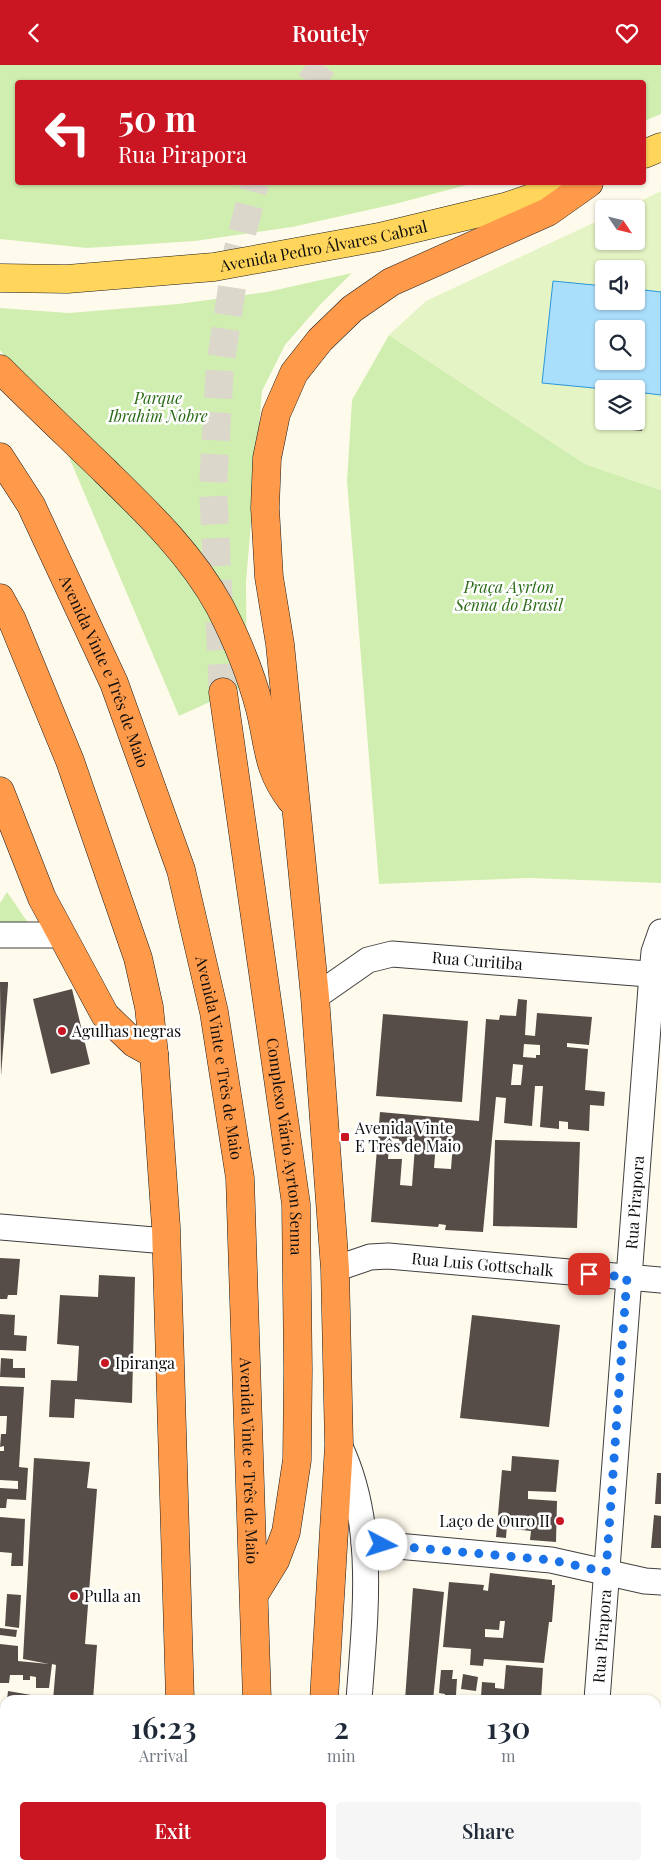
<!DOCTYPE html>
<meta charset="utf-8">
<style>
:root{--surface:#fff;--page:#f6f6f7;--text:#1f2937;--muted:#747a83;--accent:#ca1622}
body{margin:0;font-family:"Playfair Display",serif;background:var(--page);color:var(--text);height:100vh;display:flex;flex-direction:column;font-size:19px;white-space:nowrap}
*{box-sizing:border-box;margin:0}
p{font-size:16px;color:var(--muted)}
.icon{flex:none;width:28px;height:28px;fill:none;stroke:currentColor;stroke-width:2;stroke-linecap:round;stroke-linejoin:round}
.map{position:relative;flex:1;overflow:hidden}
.details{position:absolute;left:0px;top:1630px;width:661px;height:175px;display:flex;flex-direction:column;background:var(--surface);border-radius:15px 15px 0 0;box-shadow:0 1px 4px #0004}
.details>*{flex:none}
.top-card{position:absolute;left:15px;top:15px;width:631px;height:105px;border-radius:5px;box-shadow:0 1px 4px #0004;background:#ca1622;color:#fff;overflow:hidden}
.needle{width:32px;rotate:125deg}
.buttons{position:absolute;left:595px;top:135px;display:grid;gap:10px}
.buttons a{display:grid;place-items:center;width:50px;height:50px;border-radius:5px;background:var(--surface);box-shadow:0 1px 4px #0004;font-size:25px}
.pin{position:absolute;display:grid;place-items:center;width:42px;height:42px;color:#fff;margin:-21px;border-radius:10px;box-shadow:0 2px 8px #0006}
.me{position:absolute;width:55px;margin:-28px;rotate:95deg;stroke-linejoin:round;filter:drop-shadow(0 0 4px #0008)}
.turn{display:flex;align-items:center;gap:18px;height:105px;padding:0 20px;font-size:22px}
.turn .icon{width:65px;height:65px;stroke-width:2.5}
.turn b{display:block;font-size:35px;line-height:42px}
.eta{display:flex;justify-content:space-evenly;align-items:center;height:85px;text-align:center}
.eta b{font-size:30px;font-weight:600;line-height:35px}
.button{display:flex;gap:10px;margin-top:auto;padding:10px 20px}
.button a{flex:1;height:58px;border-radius:5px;background:var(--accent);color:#fff;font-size:20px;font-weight:600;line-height:58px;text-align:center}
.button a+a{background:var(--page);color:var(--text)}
header{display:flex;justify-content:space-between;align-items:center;height:65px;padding:0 20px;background:var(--accent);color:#fff;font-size:22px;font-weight:600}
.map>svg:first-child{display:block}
</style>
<header><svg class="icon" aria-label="back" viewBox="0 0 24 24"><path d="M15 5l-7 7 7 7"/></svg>Routely<svg class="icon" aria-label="heart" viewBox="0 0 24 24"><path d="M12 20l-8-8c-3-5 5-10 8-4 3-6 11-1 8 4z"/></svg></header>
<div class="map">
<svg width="661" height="1805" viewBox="0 0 661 1805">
<rect width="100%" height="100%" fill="#fffbec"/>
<g fill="#d1eeb1">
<polygon points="0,0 661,0 661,49 644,56 644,18 18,18 18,118 474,118 395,139 292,162 195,176 87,183 0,174"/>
<polygon points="352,208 319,241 285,280 262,326 246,517 247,620 179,651 60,371 0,285 0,243 69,248 178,239 267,227"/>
<polygon points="389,270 585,399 661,425 661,818 529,813 379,819 347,416 352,335"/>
<polygon points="7,827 31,862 0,860 0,838"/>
</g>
<path fill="#e4f4c4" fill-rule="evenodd" d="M661 126V425L585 399 389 270 426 236 604 153V176H636V144H624ZM604 204H636V236H604ZM604 264H636V296H604ZM604 324H636V356H604Z"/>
<path fill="#aadffc" stroke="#2a97db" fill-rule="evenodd" d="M553 216 604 221V236H636V224L661 227V330L636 327V324H604L542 318ZM604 264H636V296H604Z"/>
<g fill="#564d48" fill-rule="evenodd">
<polygon points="636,334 645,335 642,366 603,362 604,356 636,356"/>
<polygon points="0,917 8,917 8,920 1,1011"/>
<polygon points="72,924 90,999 51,1009 33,934"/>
<path d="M518 934 527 935 525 970 535 971 537 948 592 952 589 980 567 978V982L588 984 585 1025 605 1027 604 1041 590 1040 589 1066 568 1064V1057L559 1056V1064L540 1062 543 1021H535L532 1061 504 1058 506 1033 496 1032 483 1167 445 1165 446 1160 439 1159 438 1162 371 1157 380 1047 479 1056 486 954 499 955 500 950 516 951ZM524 979 540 980V990H536V993L523 992ZM513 999 523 1000 521 1020H511ZM390 1073 399 1074V1079L415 1081 412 1121 400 1120 402 1094H388ZM436 1077 453 1078 451 1104 434 1103Z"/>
<polygon points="383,949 468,956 462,1037 376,1031"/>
<polygon points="495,1075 580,1077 577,1163 493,1161"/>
<polygon points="0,1193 20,1194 17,1230 8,1230 7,1234 0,1234"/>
<polygon points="99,1210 135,1212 132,1338 75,1334 74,1353 49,1352 51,1315 77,1316 79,1281 57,1279 60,1230 98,1232"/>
<polygon points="0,1249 15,1250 14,1270 27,1271 26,1286 0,1285"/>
<polygon points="472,1250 560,1260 549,1362 460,1353"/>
<polygon points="1,1293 13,1294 13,1303 25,1303 25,1313 0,1312"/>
<polygon points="0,1321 24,1322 19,1402 28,1403 26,1435 7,1434 6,1443 0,1443 0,1423 18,1424 18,1416 0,1415 0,1386 4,1386 4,1381 0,1382 1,1369 6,1369 7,1351 0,1351"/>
<polygon points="512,1391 559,1395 556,1427 528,1426 528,1434 557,1436 556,1477 530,1475 531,1466 513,1464 514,1460 507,1459 506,1473 496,1472 502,1405 511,1406"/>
<polygon points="34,1393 90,1397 87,1423 97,1424 85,1579 97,1580 93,1635 53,1635 56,1600 52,1599 49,1623 36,1623 36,1612 30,1611 30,1615 23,1615 23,1610 10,1610 9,1618 0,1618 0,1579 18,1581 18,1596 49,1599 23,1594"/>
<polygon points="657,1408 661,1408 661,1439 655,1439"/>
<polygon points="654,1450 661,1451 661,1483 651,1483"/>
<polygon points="0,1452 25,1454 23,1501 11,1501 12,1488 0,1487"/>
<path d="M490 1508 552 1515V1520H555L552 1557H549L544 1598 484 1594 483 1601 470 1600 471 1584 443 1582 449 1517 484 1520 483 1525 488 1526ZM500 1556H505L503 1573 485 1572V1564L499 1565Z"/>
<polygon points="413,1523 444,1527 433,1635 405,1635"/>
<polygon points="7,1529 21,1530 19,1563 5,1561"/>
<polygon points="0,1563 17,1565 16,1572 0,1570"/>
<polygon points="506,1600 543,1603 541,1635 444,1635 445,1629 439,1628 441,1605 453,1605 452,1614 457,1614 456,1630 481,1632 482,1617 495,1618 495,1623 504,1624"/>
<polygon points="463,1609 478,1612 476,1626 461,1624"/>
<polygon points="8,1626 37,1631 37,1635 7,1635"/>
<polygon points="0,1785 5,1786 5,1800 64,1800 69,1805 0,1805"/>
</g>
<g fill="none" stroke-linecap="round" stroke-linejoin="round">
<g stroke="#dbd7ca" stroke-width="28" stroke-dasharray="28 14" stroke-linecap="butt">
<polyline points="310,18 323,0"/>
<polyline points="223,627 213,422 220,301 238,184 255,118"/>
</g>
<defs>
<g id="street">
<polyline points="0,870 61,870"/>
<path id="s1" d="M315 932 368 895 392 889 661 910"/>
<polyline points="0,1162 166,1176"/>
<path id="s2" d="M335 1204 370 1192 388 1191 661 1215"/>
<path d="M339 1380C377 1458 365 1551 359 1635"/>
<polyline points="364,1478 551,1495 645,1516 661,1517"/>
<path id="s3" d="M597 1635 652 909 654 887 661 867"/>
<polyline points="0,1752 5,1753"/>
<polyline points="409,1800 596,1805"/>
<polyline points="100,1805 100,1800"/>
<polyline points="334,1805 335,1800"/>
</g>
<g id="primary">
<polyline points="644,89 661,82"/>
<path id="s4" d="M0 213 67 214 214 202 379 172 508 141 575 118"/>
</g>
<g id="highway">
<path d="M0 304C35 339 71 373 106 407 148 448 191 489 220 542 237 575 251 609 260 644 269 680 267 704 291 735"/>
<path id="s5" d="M0 392 31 440 114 618 181 805 214 947 240 1113 257 1635"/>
<polyline points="0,533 12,555 70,696 138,893 149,942 154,989 166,1162 180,1635"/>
<path id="s6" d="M223 627 296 1139 298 1305 297 1395 286 1467 275 1496 254 1530"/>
<polyline points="0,726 42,833 105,950 134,978 154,989"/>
<polyline points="324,1635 339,1380 335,1204 315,932 280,579 269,512 265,443 267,393 276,349 294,308 320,275 352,244 391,217 548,147 589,118"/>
<polyline points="184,1800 184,1805"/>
<polyline points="262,1800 263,1805"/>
<polyline points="147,1805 149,1800"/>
<polyline points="304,1805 305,1800"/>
</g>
</defs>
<use href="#street" stroke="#3f3f3f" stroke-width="27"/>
<use href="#primary" stroke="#1d1d1d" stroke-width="29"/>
<use href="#highway" stroke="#1d1d1d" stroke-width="29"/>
<use href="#street" stroke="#fff" stroke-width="25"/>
<use href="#primary" stroke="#ffd55c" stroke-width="28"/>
<use href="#highway" stroke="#ff9a4a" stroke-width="28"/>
</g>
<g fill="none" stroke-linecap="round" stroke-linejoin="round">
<polyline stroke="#1a73e8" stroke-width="9" stroke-dasharray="0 16.2" points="382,1480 551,1495 606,1507 627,1212 589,1209"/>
</g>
<g fill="#ca1622" stroke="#fff" stroke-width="2">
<circle cx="62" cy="966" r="5"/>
<rect x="340" y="1067" width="10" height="10" rx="2.5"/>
<circle cx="105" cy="1298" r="5"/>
<circle cx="560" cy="1456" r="5"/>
<circle cx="74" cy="1531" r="5"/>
</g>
<g text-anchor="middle" stroke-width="5" stroke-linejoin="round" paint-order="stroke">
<g font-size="16" fill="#0c0c0c" stroke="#fff">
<text dy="6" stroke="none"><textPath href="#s4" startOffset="326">Avenida Pedro Álvares Cabral</textPath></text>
<text dy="6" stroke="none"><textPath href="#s5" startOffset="239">Avenida Vinte e Três de Maio</textPath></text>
<text dy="6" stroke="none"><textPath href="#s1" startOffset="175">Rua Curitiba</textPath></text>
<text dy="6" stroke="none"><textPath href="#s5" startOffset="644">Avenida Vinte e Três de Maio</textPath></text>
<text dy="6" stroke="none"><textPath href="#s6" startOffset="459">Complexo Viário Ayrton Senna</textPath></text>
<text dy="6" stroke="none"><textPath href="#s3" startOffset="499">Rua Pirapora</textPath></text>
<text dy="6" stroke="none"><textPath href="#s2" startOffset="150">Rua Luis Gottschalk</textPath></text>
<text dy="6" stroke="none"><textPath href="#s5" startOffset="1049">Avenida Vinte e Três de Maio</textPath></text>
<text dy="6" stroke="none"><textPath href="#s3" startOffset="64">Rua Pirapora</textPath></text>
</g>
<g font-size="16" font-style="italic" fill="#296a16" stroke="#fff">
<text x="158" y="339">Parque<tspan x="158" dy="18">Ibrahim Nobre</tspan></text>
<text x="509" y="528">Praça Ayrton<tspan x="509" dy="18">Senna do Brasil</tspan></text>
</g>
<g font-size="16" fill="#0c0c0c" stroke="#fff" text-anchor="start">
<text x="72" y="972">Agulhas negras</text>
<text x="355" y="1069">Avenida Vinte<tspan x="355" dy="18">E Três de Maio</tspan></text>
<text x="115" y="1304">Ipiranga</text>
<text x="550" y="1462" text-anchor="end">Laço de Ouro II</text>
<text x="84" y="1537">Pulla an</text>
</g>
</g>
</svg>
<div class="buttons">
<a><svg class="needle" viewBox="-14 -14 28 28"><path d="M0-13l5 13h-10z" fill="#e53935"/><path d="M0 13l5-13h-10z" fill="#747a83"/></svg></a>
<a><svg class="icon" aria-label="sound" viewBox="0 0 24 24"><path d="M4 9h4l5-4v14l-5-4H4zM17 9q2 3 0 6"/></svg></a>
<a><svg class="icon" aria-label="search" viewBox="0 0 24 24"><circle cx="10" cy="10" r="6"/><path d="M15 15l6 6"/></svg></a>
<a><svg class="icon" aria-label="layers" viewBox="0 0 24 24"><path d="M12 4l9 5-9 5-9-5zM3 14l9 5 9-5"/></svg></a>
</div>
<div class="pin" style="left:589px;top:1209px;background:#d93025"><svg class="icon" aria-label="arrive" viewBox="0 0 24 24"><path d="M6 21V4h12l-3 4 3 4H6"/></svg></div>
<svg class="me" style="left:382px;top:1480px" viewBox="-20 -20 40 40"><circle r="19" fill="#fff"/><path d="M0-13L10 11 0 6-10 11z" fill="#1a73e8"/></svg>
<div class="top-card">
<div class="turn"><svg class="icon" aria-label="left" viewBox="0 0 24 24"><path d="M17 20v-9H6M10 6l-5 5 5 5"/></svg><div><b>50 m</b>Rua Pirapora</div></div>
</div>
<section class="details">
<div class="eta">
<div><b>16:23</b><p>Arrival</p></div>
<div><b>2</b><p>min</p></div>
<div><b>130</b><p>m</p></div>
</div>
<div class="button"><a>Exit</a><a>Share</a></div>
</section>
</div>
